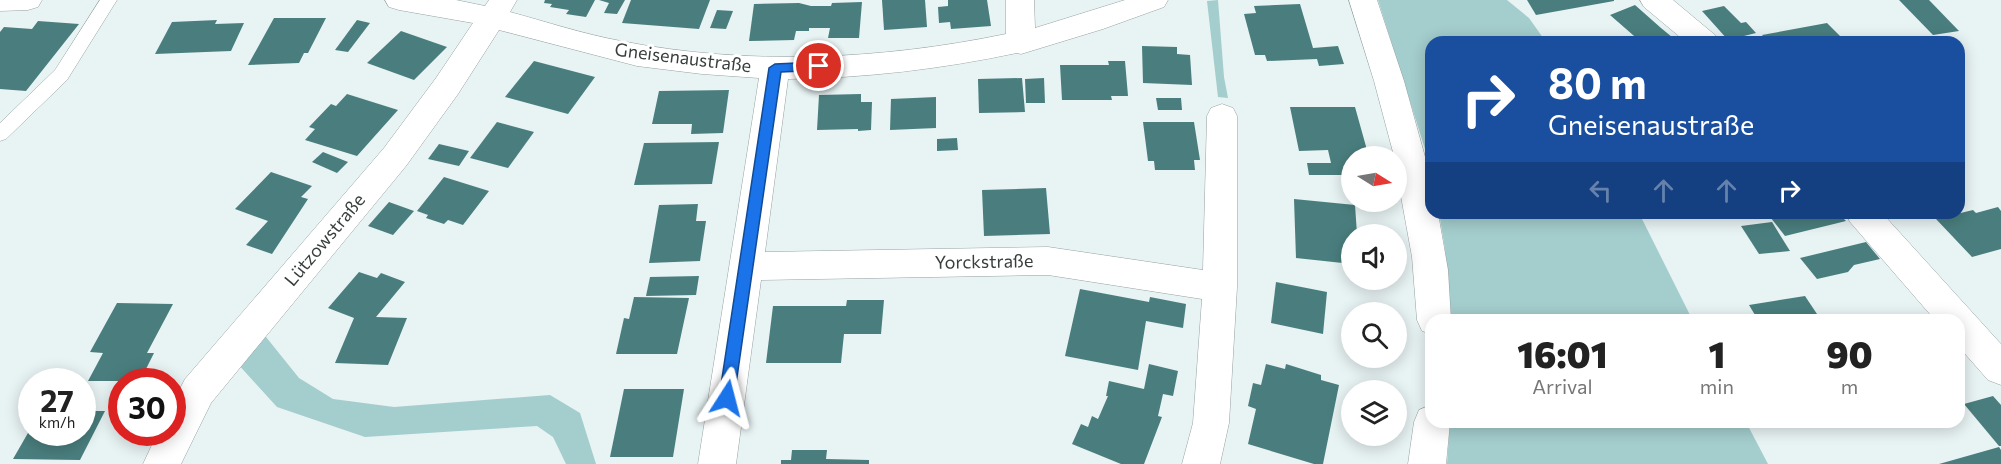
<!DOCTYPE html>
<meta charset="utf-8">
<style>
:root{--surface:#fff;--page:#f2f2f2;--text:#222;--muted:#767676}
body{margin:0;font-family:Commissioner,sans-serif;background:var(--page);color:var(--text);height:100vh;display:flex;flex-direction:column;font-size:22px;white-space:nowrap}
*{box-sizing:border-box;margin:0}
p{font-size:20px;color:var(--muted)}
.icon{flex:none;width:33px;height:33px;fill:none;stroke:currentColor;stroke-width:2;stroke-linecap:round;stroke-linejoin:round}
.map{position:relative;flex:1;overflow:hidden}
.side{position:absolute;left:1425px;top:314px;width:540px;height:114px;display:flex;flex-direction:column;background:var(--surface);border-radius:18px;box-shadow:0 3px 15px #0003}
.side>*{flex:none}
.banner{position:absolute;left:1425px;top:36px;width:540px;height:183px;border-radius:18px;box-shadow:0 3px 15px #0003;background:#1a4fa0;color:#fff;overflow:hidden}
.needle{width:39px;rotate:101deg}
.controls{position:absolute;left:1341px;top:146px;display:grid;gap:12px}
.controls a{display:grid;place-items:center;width:66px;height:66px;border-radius:50%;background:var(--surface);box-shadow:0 3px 15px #0003;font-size:30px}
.speed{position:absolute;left:18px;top:368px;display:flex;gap:12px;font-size:30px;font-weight:700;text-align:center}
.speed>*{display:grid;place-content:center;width:78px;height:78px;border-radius:50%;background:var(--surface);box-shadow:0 3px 15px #0003;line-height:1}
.speed small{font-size:15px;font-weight:400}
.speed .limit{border:9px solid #d22;background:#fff;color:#111}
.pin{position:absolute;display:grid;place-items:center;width:51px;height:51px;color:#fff;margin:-26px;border:3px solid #fff;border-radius:50%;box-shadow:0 2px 6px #0007}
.me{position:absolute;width:66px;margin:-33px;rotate:9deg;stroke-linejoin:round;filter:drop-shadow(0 0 4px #0008)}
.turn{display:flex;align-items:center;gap:21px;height:126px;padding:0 24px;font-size:27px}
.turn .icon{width:78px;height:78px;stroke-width:2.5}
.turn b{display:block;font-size:42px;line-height:51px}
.lanes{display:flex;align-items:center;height:57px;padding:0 24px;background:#0003;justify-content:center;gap:30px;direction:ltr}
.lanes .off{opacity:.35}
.eta{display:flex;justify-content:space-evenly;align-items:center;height:102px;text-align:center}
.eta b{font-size:36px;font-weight:800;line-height:42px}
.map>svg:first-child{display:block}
</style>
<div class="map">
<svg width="2001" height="464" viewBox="0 0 2001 464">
<rect width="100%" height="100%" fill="#e8f3f3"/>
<g fill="#a4cdcd">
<polygon points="1218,0 1224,77 1228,98 1218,97 1207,1"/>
<polygon points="1378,0 1507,0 1529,18 1546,42 1431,42 1431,168"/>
<polygon points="1439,213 1639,213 1692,319 1450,319 1445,249"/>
<polygon points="262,332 299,378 333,399 394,407 550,395 580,413 596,464 566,464 553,437 537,426 365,437 277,407 237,363"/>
<polygon points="1450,422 1746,422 1768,464 1447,464"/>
</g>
<g fill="#4a7e7e">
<polygon points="545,0 595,0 586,17 566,14 569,10 550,7 552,4 544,3"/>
<polygon points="599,0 625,0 617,14 604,13 609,3"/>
<polygon points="631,0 710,0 699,29 622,23"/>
<polygon points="882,0 925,0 927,27 884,30"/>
<polygon points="948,0 987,0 991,26 951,29 950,22 939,23 938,7 948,6"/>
<polygon points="1527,0 1614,0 1614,1 1536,15"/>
<polygon points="1899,0 1929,0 1959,31 1933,35"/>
<polygon points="862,2 859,38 828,38 830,28 809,28 809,31 796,31 794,40 749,41 754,4 799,3 811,6 831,6 832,3"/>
<polygon points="1300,4 1313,48 1338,46 1344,64 1319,66 1317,59 1267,61 1265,55 1255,55 1244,14 1256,13 1254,6"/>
<polygon points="1635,5 1661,28 1678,42 1641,42 1610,15"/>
<polygon points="1724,6 1741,23 1746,22 1756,33 1728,40 1702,11"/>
<polygon points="717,10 733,11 726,29 710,28"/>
<polygon points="274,18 326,18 308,53 304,53 299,63 248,65"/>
<polygon points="217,20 215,24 244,23 231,51 155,54 172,22"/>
<polygon points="357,20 370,23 348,52 335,50"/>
<polygon points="38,21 79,24 26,91 0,89 0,32 4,27 32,29"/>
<polygon points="1827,23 1846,42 1768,42 1762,35"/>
<polygon points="401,31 447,47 414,80 367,63"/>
<polygon points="1142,46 1177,47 1177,54 1190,55 1192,85 1143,83"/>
<polygon points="534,61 595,77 568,114 505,97"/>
<polygon points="1108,61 1125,61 1128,96 1111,96 1112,100 1062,100 1060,65 1109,65"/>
<polygon points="1022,78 1025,112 979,113 978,79"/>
<polygon points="1044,78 1045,103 1026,103 1025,79"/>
<polygon points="729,90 723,133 691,134 692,124 652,124 659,91"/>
<polygon points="347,94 398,110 357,156 305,140 315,129 309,127 331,104 336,106"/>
<polygon points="861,94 861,102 872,102 871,130 858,131 858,129 817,130 819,95"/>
<polygon points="936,97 936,128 890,130 891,99"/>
<polygon points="1156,98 1181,98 1182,110 1158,110"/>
<polygon points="1290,107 1355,107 1367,150 1363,150 1365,156 1352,156 1352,175 1309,175 1307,163 1331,163 1328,150 1299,151"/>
<polygon points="497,122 534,132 508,168 470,158"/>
<polygon points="1143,122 1194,122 1200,160 1194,160 1195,170 1155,170 1154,161 1148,161"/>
<polygon points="957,138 958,150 937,151 937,139"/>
<polygon points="719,142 712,184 634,185 644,143"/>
<polygon points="439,144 469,151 459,166 428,159"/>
<polygon points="323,152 348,162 337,173 312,162"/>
<polygon points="271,172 312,186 301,197 308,199 272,254 246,245 268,221 235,209"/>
<polygon points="444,177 489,191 463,225 448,220 444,224 426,218 428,215 417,211"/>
<polygon points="1046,188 1050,234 984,236 982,190"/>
<polygon points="1294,199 1355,205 1357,234 1352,234 1352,264 1296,258"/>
<polygon points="389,202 414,211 393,235 368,226"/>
<polygon points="698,204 696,221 706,221 700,261 649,263 659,205"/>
<polygon points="1998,207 2001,211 2001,249 1972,257 1936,219 1973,210 1976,213"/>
<polygon points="1767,213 1838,213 1846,221 1785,236"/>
<polygon points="1772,222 1790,251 1759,254 1741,226"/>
<polygon points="1866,242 1880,259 1854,265 1848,272 1817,279 1800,258"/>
<polygon points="359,272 377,278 381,273 405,282 376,317 407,318 388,365 335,363 354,318 328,308"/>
<polygon points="699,276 696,295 646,296 650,277"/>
<polygon points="1276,282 1327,292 1323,334 1271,323"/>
<polygon points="1080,289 1149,302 1150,297 1186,304 1183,328 1146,321 1138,370 1065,356"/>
<polygon points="1805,296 1821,320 1758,320 1749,305"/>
<polygon points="634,297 689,298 677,354 616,354 624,318 629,319"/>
<polygon points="847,300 884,300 881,334 844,334 841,363 766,363 773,306 846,306"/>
<polygon points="117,303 173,304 147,353 154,353 140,381 88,381 103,353 90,352"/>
<polygon points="1149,364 1178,371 1173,396 1163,394 1158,416 1162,417 1144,464 1121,464 1072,444 1081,424 1088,427 1092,416 1098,419 1108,396 1106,396 1109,381 1144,389"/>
<polygon points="1266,364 1285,369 1286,364 1321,375 1321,380 1339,385 1323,464 1314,464 1248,444 1256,409 1248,406 1253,383 1261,385"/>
<polygon points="624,389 684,389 673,457 610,457"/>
<polygon points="1993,396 2001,405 2001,446 1999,446 1964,404"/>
<polygon points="82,411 105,411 80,460 13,459 32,426 32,432 82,432"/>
<polygon points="1999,447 2001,450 2001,464 1939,464"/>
<polygon points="792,450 827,450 826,459 869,460 869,464 781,464 781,460 791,460"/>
</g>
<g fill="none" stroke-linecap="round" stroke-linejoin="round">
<defs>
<polygon id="service" points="100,0 117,0 67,80 6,139 0,141 0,123 55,70"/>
<g id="minor">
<polygon points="0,0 42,0 38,7 28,10 0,11"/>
<path d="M385 0H456L485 6 489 0H517L510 12C547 22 583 34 621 41 748 66 880 60 1006 34V0H1034L1035 28 1125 0H1168L1164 7 1103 29 1021 54 1017 53C941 69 866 78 788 79L765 252 1048 247 1203 270 1207 116 1211 108 1222 104 1233 108 1237 116V287L1229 423 1220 464H1182L1193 423 1202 299 1048 275 761 280 736 464H698L759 78 702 74 637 66 499 30 458 94 406 166 211 403 181 464H143L158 432H172V404L185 379 384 148 436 78 473 23 399 10 389 7Z"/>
<polygon points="1349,0 1377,0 1404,81 1427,164 1431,181 1431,213 1438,213 1448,270 1451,320 1431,320 1431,334 1422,331 1417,320 1412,257 1396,169 1396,156 1394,156 1374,81"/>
<polygon points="1640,0 1673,0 1715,35 1720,42 1686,42 1644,7"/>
<polygon points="1846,213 1882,213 2001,344 2001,385 1988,380 1959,347 1959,320 1935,320 1850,222"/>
<polygon points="1431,405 1431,422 1450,422 1446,464 1408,464 1414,422 1419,410"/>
</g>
</defs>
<use href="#service" stroke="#97a1a1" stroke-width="1"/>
<use href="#minor" stroke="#97a1a1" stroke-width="1"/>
<use href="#service" fill="#fff" fill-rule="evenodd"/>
<use href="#minor" fill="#fff" fill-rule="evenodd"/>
</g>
<polygon fill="#1a73e8" stroke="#114b97" stroke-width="1.5" points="819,62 825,66 824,70 781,72 734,398 732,403 727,405 722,403 719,398 769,68 775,64"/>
<g text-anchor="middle" stroke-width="6" stroke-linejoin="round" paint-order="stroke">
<g font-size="18" fill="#383d3d" stroke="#fff">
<text transform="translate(683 58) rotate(7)" y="6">Gneisenaustraße</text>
<text transform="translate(325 240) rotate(-50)" y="6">Lützowstraße</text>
<text transform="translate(984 262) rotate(-1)" y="6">Yorckstraße</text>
</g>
</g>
</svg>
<div class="controls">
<a><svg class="needle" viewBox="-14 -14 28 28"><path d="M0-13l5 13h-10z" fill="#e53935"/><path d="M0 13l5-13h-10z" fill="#767676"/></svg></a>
<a><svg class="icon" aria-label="sound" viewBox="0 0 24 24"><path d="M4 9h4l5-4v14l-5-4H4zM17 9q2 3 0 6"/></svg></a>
<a><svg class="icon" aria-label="search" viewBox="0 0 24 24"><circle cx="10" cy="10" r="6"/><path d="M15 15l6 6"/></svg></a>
<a><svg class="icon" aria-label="layers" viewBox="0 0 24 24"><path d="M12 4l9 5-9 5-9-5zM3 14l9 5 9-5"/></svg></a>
</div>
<div class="speed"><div>27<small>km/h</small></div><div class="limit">30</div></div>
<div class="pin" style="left:819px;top:66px;background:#d93025"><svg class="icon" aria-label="arrive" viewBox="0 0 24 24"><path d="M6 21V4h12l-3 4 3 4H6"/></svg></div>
<svg class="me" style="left:727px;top:398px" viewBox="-20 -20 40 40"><path d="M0-17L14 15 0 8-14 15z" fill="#1a73e8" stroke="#fff" stroke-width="4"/></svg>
<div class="banner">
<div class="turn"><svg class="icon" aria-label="right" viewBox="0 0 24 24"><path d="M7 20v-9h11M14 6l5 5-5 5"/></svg><div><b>80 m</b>Gneisenaustraße</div></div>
<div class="lanes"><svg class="icon off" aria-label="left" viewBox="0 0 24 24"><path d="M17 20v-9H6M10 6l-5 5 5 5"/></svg><svg class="icon off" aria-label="ahead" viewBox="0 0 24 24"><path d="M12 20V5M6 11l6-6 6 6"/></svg><svg class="icon off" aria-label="ahead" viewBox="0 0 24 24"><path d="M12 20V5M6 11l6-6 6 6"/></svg><svg class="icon" aria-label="right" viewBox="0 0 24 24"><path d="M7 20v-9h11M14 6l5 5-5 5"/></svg></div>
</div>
<section class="side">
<div class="eta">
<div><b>16:01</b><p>Arrival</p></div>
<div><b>1</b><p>min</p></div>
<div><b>90</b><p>m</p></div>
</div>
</section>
</div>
